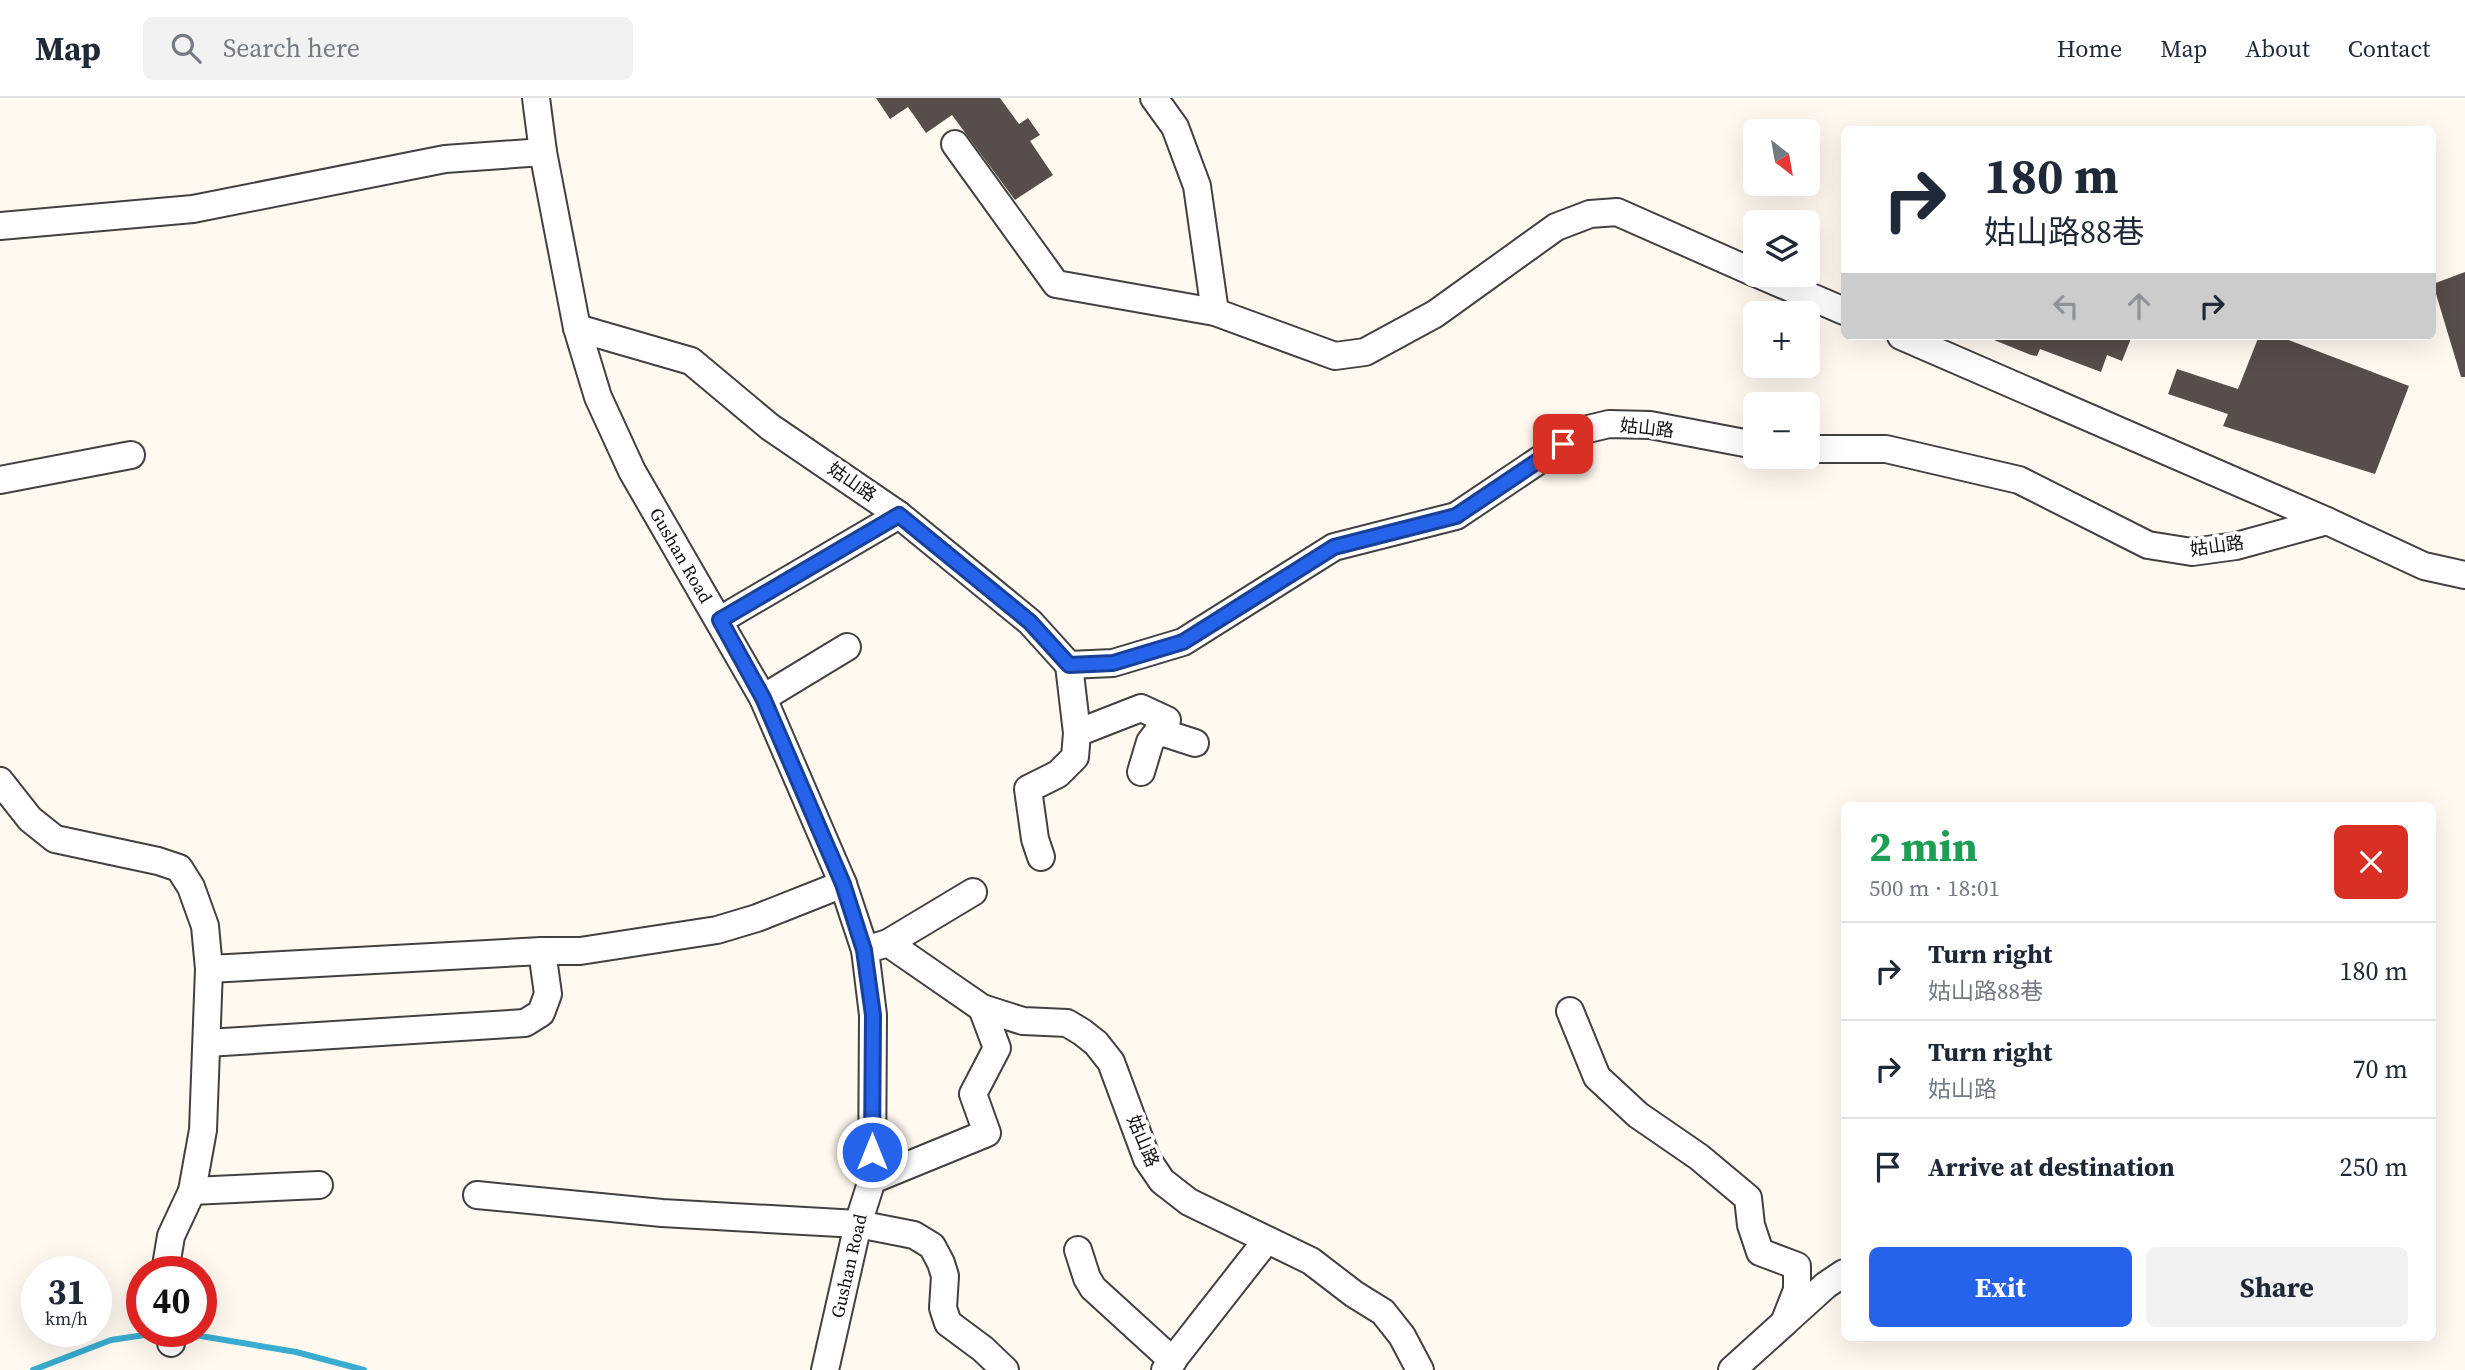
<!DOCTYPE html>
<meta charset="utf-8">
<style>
:root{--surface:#fff;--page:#f2f2f3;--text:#1f2937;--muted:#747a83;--line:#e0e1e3;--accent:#2563eb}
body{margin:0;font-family:"Source Serif 4","Noto Sans TC",serif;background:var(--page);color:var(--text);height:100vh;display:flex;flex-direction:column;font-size:26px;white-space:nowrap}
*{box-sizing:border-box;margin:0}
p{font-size:23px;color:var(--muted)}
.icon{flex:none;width:38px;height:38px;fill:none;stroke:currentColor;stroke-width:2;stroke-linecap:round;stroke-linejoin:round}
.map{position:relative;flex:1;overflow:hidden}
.details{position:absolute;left:1841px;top:704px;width:595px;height:539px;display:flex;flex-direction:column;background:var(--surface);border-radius:10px;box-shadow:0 7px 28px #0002}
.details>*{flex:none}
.hud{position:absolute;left:1841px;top:28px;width:595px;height:214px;border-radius:10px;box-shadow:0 7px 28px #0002;background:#fff;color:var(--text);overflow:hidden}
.needle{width:46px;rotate:149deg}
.fabs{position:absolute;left:1743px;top:21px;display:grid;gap:14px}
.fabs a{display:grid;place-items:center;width:77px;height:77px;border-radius:10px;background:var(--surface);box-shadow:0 7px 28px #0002;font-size:35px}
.speed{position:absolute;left:21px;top:1158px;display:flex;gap:14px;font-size:35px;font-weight:700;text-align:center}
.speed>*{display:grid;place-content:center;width:91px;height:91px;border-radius:50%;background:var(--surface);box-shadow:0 7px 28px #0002;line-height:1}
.speed small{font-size:18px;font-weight:400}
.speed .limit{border:10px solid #d22;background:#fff;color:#111}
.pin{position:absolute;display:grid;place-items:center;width:60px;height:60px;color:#fff;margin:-30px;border-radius:14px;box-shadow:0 4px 10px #0006}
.me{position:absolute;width:77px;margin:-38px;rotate:0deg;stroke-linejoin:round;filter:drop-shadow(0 0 5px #0008)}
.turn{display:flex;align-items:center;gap:24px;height:147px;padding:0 28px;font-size:32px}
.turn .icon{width:91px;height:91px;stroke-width:2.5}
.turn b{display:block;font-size:49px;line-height:60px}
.lanes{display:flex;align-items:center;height:66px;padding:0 28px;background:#0003;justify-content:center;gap:35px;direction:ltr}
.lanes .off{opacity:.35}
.round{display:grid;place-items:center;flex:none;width:74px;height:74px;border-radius:10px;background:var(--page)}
.headline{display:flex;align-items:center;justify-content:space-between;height:119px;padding:0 28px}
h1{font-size:42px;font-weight:700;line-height:52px;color:#1e9e55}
.button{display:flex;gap:14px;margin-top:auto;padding:14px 28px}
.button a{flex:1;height:80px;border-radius:10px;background:var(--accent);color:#fff;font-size:28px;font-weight:700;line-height:80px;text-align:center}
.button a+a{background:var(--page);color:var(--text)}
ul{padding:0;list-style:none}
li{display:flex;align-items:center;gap:21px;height:98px;padding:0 28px;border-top:2px solid var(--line)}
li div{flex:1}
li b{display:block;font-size:26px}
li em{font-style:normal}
header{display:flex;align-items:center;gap:42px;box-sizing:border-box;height:98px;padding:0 35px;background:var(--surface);border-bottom:2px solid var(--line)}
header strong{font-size:33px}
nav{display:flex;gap:38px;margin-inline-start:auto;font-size:24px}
.search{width:490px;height:63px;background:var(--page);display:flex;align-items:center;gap:18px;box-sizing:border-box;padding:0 24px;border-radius:10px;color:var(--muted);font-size:26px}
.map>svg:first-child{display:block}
</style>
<header>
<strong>Map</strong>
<div class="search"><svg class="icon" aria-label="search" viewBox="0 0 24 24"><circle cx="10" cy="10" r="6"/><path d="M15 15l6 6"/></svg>Search here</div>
<nav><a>Home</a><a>Map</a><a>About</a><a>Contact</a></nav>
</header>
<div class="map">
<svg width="2465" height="1272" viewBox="0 0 2465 1272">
<rect width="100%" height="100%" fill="#fff9f0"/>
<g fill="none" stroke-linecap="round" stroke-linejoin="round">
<g stroke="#3aaccf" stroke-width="6">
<polyline points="177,1234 296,1254 364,1272"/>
<polyline points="33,1272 111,1242 165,1234"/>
</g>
</g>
<g fill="#574d4a">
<polygon points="876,0 1000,0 1019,26 1028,20 1040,37 1030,43 1053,77 1015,102 952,17 926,35 908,9 890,21"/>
<polygon points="2465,174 2465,279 2461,279 2433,186"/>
<polygon points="1989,238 2132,238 2122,263 2107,257 2101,274 2040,251 2037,258 2031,257 1989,240"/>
<polygon points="2259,238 2278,238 2409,288 2375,376 2223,328 2228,316 2168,296 2177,271 2238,291"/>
</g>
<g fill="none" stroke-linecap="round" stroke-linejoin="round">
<defs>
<g id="minor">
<path id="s1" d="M536 0 543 54 577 230 598 299 632 373 763 600 843 786 865 852 873 917 872 1082 858 1126 825 1272"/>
<polyline points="1154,0 1175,29 1197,88 1215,214"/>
<polyline points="955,46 1056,186 1215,214 1335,258 1365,254 1435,216 1556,129 1590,116 1617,114 1755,175"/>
<polyline points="0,128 193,111 445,61 543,54"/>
<polyline points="1760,177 1844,213"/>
<polyline points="577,230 691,263 770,329 899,417 1030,524 1069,567 1113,565 1183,544 1334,449 1456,418 1584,332 1609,326 1650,327 1755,347"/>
<polyline points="1901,238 2327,423"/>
<polyline points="1808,351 1886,351 2019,382 2148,447 2192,454 2236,448 2327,423 2424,468 2465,477"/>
<polyline points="0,382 131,357"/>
<polyline points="720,522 899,417"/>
<polyline points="763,600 847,549"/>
<polyline points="1158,633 1195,645"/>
<polyline points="1077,635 1141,610 1167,622 1150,644 1141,674"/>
<polyline points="0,683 30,721 55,741 158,763 179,770 191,789 205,828 209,871 203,1032 192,1093 171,1138 165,1174"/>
<polyline points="1041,759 1035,741 1028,691 1058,676 1075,659 1077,635 1069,567"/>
<polyline points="888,845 973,794"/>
<polyline points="865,852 888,845 982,910 1023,923 1067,925 1082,934 1096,945 1111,964 1147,1061 1162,1083 1189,1104 1311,1163 1354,1196 1383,1214 1402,1238 1420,1272"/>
<polyline points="209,871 542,853 580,853 717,832 757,820 843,786"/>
<polyline points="1570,913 1597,979 1638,1017 1699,1059 1748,1100 1751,1127 1760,1154 1797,1168 1797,1192 1784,1225 1826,1187 1844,1175"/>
<polyline points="207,945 525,925 541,915 548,896 542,853"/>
<polyline points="872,1082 987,1035 973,996 997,950 982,910"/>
<polyline points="192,1093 319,1087"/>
<polyline points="477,1097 662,1115 858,1126 914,1137 932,1148 941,1165 945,1178 943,1210 948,1225 983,1251 1005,1272"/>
<polyline points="1078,1152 1087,1180 1093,1190 1173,1263"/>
<polyline points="170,1234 171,1245"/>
<polyline points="1165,1272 1266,1143"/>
<polyline points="1732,1272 1784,1225"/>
</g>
</defs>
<use href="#minor" stroke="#414141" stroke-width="30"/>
<use href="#minor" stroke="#fff" stroke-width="26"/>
</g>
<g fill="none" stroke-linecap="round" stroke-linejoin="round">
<defs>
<polyline id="route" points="872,1054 873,917 864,852 843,786 763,600 720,522 899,417 1030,524 1069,567 1113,565 1183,544 1334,449 1456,418 1563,346"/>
</defs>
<use href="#route" stroke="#184099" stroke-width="18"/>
<use href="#route" stroke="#2563eb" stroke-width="12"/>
</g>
<g text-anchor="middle" stroke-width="7" stroke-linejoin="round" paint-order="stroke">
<g font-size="18" fill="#0e0e0e" stroke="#fff">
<text transform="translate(1647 330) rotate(6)" y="6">姑山路</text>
<text transform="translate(852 384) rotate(35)" y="6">姑山路</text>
<text transform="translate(2217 448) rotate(-8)" y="6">姑山路</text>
<text dy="6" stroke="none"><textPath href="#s1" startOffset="485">Gushan Road</textPath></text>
<text transform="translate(1143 1043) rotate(67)" y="6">姑山路</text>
<text transform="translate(849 1168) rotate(-77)" y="6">Gushan Road</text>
</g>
</g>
</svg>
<div class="fabs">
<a><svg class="needle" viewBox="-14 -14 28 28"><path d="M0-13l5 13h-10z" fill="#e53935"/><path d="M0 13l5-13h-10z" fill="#747a83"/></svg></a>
<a><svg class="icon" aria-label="layers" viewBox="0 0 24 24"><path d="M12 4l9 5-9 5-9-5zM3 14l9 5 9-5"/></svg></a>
<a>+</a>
<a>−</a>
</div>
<div class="speed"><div>31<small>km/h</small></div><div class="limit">40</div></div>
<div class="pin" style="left:1563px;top:346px;background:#d93025"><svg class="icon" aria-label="arrive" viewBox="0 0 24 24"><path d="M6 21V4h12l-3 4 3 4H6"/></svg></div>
<svg class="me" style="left:872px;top:1054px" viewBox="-20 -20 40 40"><circle r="17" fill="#2563eb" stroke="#fff" stroke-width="3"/><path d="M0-11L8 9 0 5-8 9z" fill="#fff"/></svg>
<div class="hud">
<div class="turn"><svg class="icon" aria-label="right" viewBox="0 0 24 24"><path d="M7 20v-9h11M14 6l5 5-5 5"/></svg><div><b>180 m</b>姑山路88巷</div></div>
<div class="lanes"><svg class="icon off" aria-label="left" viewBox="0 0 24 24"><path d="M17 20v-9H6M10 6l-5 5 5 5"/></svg><svg class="icon off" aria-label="ahead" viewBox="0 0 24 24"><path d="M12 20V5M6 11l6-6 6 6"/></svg><svg class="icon" aria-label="right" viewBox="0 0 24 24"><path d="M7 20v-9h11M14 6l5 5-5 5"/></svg></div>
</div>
<section class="details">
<div class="headline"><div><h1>2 min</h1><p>500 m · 18:01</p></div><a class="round" style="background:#d93025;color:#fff"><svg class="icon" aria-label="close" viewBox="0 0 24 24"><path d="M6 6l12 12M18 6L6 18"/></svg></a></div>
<ul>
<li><svg class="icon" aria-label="right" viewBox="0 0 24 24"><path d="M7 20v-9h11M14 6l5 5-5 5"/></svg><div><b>Turn right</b><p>姑山路88巷</p></div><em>180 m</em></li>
<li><svg class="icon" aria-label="right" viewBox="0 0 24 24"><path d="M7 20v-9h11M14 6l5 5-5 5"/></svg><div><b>Turn right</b><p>姑山路</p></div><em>70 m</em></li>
<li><svg class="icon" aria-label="arrive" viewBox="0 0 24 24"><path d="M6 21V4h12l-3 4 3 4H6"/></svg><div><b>Arrive at destination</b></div><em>250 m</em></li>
</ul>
<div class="button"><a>Exit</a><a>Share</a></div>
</section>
</div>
